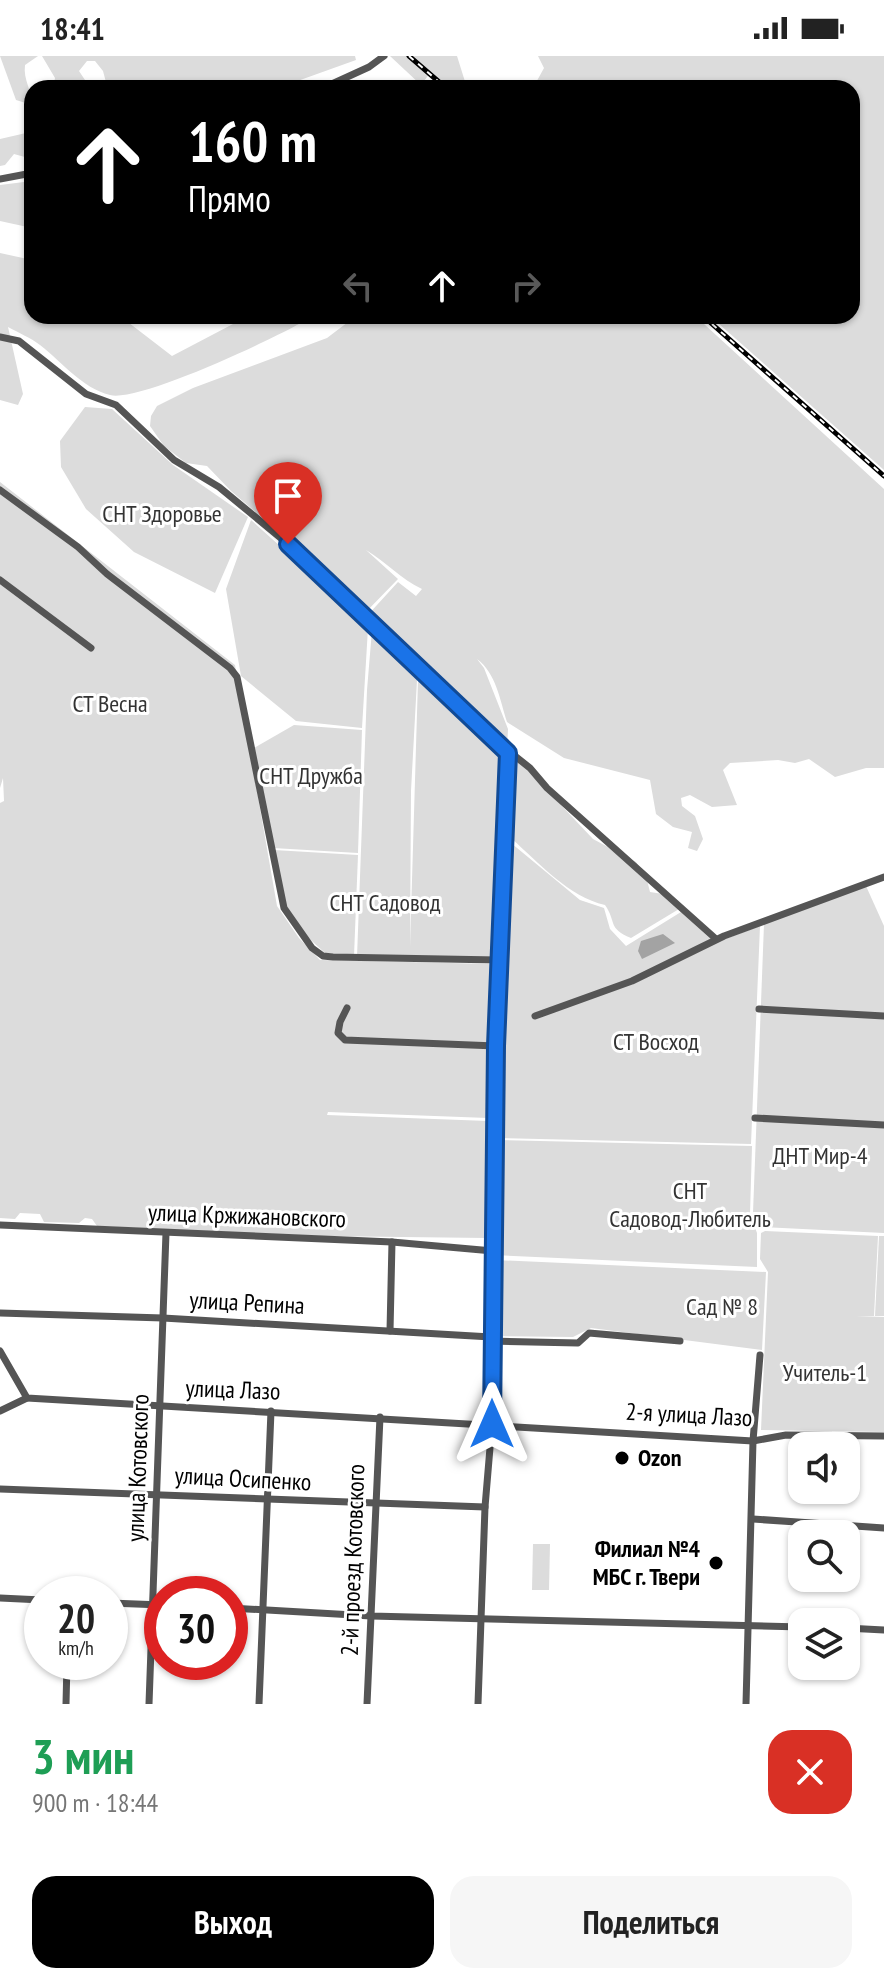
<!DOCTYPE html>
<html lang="ru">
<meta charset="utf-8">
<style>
:root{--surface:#fff;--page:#f6f6f6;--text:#222;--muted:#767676;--accent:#000}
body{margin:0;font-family:"PT Sans Narrow",sans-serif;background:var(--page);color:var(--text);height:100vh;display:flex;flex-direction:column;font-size:30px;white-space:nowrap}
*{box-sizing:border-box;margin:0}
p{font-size:26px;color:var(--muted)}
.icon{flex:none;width:44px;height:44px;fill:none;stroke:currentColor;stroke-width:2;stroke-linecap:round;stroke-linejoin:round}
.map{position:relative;height:1648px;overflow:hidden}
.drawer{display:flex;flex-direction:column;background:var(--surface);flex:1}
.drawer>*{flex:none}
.top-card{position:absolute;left:24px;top:24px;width:836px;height:244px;border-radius:24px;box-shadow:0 2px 6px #0004;background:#000;color:#fff;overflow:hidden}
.controls{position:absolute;left:788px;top:1376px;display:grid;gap:16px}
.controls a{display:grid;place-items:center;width:72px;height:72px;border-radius:16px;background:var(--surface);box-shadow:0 2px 6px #0004;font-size:40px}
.speed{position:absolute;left:24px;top:1520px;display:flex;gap:16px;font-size:40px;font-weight:700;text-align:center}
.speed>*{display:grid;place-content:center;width:104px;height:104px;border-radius:50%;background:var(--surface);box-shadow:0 2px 6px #0004;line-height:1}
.speed small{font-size:20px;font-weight:400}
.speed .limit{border:12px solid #d22;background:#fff;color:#111}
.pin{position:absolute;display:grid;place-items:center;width:68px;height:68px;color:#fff;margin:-82px -34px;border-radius:50% 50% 50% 0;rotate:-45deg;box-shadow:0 0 8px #0007}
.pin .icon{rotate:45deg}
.me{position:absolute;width:88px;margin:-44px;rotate:0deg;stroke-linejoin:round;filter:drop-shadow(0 0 6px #0008)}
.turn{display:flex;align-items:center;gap:28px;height:168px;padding:0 32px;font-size:36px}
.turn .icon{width:104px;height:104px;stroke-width:2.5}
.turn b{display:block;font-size:56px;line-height:68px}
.lanes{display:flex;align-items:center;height:76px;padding:0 32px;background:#0003;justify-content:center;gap:40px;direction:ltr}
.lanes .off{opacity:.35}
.round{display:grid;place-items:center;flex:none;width:84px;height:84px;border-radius:24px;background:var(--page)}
.summary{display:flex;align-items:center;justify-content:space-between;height:136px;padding:0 32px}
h1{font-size:48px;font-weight:800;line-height:60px;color:#1e9e55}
.action{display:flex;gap:16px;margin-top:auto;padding:16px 32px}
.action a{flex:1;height:92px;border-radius:24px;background:var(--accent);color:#fff;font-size:32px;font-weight:800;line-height:92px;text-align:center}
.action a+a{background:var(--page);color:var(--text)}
.status{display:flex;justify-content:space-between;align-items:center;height:56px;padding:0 40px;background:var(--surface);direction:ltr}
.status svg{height:22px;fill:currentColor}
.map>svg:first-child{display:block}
</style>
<div class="status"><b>18:41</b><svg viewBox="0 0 49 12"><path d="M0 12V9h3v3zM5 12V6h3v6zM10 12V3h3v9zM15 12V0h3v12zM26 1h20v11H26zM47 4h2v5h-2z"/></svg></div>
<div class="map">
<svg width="884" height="1648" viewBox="0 0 884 1648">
<rect width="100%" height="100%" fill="#fff"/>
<g fill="#dcdcdc" fill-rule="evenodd">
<path d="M0 0H38L25 9C23 24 32 34 32 49L16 44Z"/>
<polygon points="42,0 355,0 356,4 278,32 105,32 107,30 103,15 95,5 87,5 79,15 87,27 94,32 53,32 55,22"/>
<polygon points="390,0 457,0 467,32 450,32 430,17 421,29"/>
<polygon points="538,0 884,0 884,414 710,260 852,260 852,32 533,32 544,12"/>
<polygon points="32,63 32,103 14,98 5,109 0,110 0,83 26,77"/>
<polygon points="32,125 32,172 0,165 0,129"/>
<path d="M0 197 32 204V260H120L172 300 233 268 234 260H313C283 279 139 347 110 339 82 332 62 306 40 289 31 282 19 277 8 271L23 338 18 349 0 344Z"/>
<path d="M356 260H695L704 268 884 433V712H866L835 721 809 703 795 707 778 704 730 707 723 714 737 749 712 751 690 739 681 742 682 750 695 760 703 783 697 795 688 792 692 776 673 771 656 758 650 724 564 702 507 666C500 644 496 617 477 603L484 612 508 673 496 901H357L367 634 372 574 418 618 366 562 368 572 362 672 296 665 241 620 226 533 251 464 321 527 329 519 231 435 207 410 186 407 164 390 150 370 151 360 157 350 193 332 327 282ZM366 494C386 506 401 523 422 533L416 540 398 526 366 561 364 558 398 523ZM417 624H418L410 891 411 735Z"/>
<polygon points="85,351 112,353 173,409 248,461 215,537 134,496 86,453 61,411 60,385"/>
<polygon points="0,426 235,609 277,850 299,882 320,904 494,908 488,1062 328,1056 327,1059 488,1065 487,1182 318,1180 97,1170 92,1163 85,1162 79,1167 44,1166 40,1158 20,1157 15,1163 0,1162 0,747 4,745 3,722 0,732"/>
<polygon points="294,669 362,674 358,797 273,792 254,692"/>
<path d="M516 705 524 710 593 783 636 806 646 820 650 836 663 838 684 850 631 882C607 872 617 866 605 849 569 841 539 807 512 783Z"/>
<polygon points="511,787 580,844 604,852 610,873 626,890 681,856 715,887 760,870 751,1088 498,1082"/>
<polygon points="274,794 358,799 354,900 325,897 302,876 286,851"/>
<polygon points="866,830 884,870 884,1177 760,1171 753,1157 764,868"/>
<polygon points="497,1084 752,1090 750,1158 757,1177 757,1211 493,1199"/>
<polygon points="765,1175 878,1180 874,1260 856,1260 884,1261 884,1376 761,1374 768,1216 760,1203 761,1177"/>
<polygon points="879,1180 884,1180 884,1260 875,1260"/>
<polygon points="495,1204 766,1216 762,1294 591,1272 573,1281 496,1280"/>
<polygon points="533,1488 550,1488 549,1534 532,1534"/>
</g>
<polygon fill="#a3a3a3" points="663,878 675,887 642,903 638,895 641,885"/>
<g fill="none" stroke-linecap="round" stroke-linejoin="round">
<g stroke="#555" stroke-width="7">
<polyline points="323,32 369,11 384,0"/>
<polyline points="0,123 32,117"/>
<polyline points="0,281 19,285 86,338 116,349 174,404 219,431 288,488 481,673 530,712 547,732 716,883"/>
<polyline points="0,434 78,491 107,518 230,612 237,621 284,852 312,892 323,900 333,901 498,904"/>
<polyline points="0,524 91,592"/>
<polyline points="347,952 340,966 338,977 345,984 496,990"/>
<polyline points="759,953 884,960"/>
<polyline points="535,960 632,925 724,880 884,821"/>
<polyline points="755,1062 884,1069"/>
<polyline points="0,1169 392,1186 493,1195"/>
<polyline points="0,1257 163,1262 491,1281"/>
<polyline points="390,1275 392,1186"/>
<polyline points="491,1285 578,1287 589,1277 680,1285"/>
<polyline points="0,1295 27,1342 753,1385 786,1379 884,1380"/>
<polyline points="0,1355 27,1342"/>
<polyline points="0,1433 485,1451"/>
<polyline points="753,1463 884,1472"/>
<polyline points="0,1542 42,1544"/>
<polyline points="110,1547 162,1549"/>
<polyline points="230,1552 371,1560 802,1571"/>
<polyline points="846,1572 884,1574"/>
<polyline points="66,1648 67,1606"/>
<polyline points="149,1648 166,1177"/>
<polyline points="259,1648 271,1355"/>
<polyline points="367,1648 380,1361"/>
<polyline points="478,1648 485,1451 492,1368 496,990 508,697"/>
<polyline points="746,1648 753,1385 760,1299"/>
</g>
<defs>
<g id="rail">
<polyline points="409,0 446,32"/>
<polyline points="703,260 884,420"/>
</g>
</defs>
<use href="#rail" stroke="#000" stroke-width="5"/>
<use href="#rail" stroke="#fff" stroke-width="2" stroke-dasharray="6" stroke-linecap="butt"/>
</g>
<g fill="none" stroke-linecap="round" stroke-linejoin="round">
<defs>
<polyline id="route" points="288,488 508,697 496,990 492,1368"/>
</defs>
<use href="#route" stroke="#114b97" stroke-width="20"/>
<use href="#route" stroke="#1a73e8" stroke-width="14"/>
</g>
<g fill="#000" stroke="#fff" stroke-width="3">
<circle cx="622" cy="1402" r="8"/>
<circle cx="716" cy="1507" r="8"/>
</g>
<g text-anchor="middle" stroke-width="6" stroke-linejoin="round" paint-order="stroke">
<g font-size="24" fill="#333" stroke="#fff">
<text x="162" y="466">СНТ Здоровье</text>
<text x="110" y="656">СТ Весна</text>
<text x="311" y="728">СНТ Дружба</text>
<text x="385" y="855">СНТ Садовод</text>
<text x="656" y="994">СТ Восход</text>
<text x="820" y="1108">ДНТ Мир-4</text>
<text x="690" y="1143">СНТ<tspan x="690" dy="28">Садовод-Любитель</tspan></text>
<text x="722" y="1259">Сад № 8</text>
<text x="825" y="1325">Учитель-1</text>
</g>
<g font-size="24" fill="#000" stroke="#fff">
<text transform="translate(247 1160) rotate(2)" y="8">улица Кржижановского</text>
<text transform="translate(247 1247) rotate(3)" y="8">улица Репина</text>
<text transform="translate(233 1334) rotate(2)" y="8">улица Лазо</text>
<text transform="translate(689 1359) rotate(3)" y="8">2-я улица Лазо</text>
<text transform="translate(138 1412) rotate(-88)" y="8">улица Котовского</text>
<text transform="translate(243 1423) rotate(3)" y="8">улица Осипенко</text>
<text transform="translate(353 1504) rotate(-88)" y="8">2-й проезд Котовского</text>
</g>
<g font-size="24" font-weight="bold" fill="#000" stroke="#fff" text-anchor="start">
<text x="638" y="1410">Ozon</text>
<text x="700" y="1501" text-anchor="end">Филиал №4<tspan x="700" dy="28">МБС г. Твери</tspan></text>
</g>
</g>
</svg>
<div class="controls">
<a><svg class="icon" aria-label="sound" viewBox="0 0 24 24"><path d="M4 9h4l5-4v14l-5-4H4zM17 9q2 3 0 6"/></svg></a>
<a><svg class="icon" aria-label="search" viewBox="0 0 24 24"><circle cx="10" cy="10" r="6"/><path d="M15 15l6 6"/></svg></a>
<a><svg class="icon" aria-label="layers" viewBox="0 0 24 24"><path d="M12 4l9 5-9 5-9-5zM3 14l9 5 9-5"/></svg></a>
</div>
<div class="speed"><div>20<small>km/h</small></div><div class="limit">30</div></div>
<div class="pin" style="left:288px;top:488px;background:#d93025"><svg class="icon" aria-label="arrive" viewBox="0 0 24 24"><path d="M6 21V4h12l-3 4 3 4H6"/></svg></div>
<svg class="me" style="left:492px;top:1368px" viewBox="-20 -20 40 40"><path d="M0-17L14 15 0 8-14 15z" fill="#1a73e8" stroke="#fff" stroke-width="4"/></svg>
<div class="top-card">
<div class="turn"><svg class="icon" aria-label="ahead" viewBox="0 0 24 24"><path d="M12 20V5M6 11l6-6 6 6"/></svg><div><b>160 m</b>Прямо</div></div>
<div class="lanes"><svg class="icon off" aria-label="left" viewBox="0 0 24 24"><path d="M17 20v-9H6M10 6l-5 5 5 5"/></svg><svg class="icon" aria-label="ahead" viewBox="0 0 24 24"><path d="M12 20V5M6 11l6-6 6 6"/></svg><svg class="icon off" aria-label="right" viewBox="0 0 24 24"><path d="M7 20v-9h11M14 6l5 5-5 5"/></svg></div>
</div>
</div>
<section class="drawer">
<div class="summary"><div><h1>3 мин</h1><p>900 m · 18:44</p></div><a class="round" style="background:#d93025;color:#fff"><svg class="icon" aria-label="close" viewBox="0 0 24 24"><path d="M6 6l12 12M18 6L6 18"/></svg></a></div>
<div class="action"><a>Выход</a><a>Поделиться</a></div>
</section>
